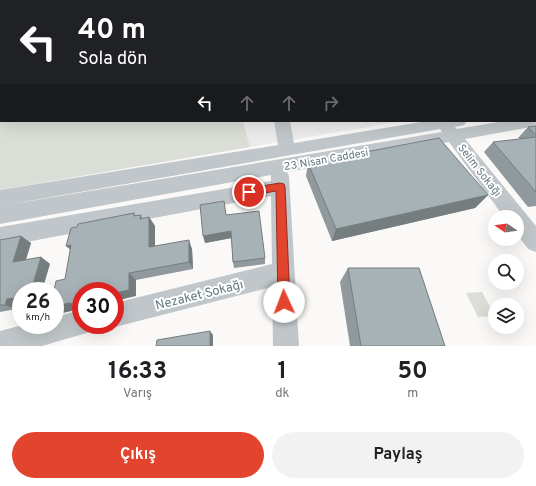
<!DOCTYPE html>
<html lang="tr">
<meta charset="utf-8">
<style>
:root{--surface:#fff;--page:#f2f2f2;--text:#202124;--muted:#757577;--accent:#e3442e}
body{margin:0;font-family:Overpass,sans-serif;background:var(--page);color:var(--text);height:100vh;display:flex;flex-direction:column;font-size:15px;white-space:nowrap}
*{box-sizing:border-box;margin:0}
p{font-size:13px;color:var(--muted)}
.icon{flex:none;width:22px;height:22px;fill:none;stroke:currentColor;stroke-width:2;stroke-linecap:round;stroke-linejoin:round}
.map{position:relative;height:346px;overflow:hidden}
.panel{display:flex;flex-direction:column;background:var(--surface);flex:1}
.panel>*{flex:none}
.top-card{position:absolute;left:0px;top:0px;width:536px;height:122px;box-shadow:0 4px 16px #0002;background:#202124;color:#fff;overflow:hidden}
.needle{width:26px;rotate:283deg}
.tools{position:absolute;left:488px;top:210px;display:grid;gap:8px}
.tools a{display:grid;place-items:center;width:36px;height:36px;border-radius:50%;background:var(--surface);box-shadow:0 4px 16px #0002;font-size:20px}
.speed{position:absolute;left:12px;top:282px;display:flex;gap:8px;font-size:20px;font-weight:700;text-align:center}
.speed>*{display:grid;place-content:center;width:52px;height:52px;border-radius:50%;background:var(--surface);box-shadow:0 4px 16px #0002;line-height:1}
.speed small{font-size:10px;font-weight:400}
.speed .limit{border:6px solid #d22;background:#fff;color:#111}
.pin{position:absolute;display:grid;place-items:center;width:34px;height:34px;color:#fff;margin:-17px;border:2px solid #fff;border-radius:50%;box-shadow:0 1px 4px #0007}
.me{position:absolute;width:44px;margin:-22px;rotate:358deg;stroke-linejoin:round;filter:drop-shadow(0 0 3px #0008)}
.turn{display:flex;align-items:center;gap:14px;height:84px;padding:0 12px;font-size:18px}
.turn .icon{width:52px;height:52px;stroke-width:2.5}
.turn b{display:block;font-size:28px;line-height:34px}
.lanes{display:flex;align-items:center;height:38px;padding:0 12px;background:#0003;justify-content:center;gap:20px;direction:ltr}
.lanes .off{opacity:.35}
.eta{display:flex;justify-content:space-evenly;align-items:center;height:68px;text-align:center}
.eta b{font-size:24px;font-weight:700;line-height:28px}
.primary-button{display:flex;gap:8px;margin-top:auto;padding:8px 12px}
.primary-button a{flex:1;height:46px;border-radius:24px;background:var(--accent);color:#fff;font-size:16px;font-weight:700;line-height:46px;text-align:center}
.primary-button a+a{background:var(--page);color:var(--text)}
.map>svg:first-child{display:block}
</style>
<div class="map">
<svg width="536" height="346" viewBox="0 0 536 346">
<rect width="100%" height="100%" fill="#faf9f7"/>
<polygon fill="#eaebea" points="243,121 403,121 250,147"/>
<g fill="#daded6">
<polygon points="159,0 536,0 148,1"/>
<polygon points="0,14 1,121 243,121 250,147 0,190"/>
<polygon points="482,292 495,316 478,317 466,293"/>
</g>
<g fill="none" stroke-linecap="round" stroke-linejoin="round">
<g fill="#c0c6c9" fill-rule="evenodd">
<polygon points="9,0 19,0 20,1 10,1"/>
<polygon points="24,0 34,0 23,1"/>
<polygon points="88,0 109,0 87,1"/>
<rect x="0" y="6" width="1" height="6"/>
<rect x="535" y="101" width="1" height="10"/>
<polygon points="535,116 536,126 465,139 536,226 536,252 528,249 517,234 517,217 504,217 449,142 287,172 289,176 299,346 273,346 272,287 115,327 109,325 115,325 115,303 272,264 271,196 0,247 0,227 271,181 271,175 0,224 0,206 442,132 440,129 0,206 0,190 278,145 274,121 290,121 294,143 427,121 467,121 464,125 455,127 457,129 504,121 535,121"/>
<polygon points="81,310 81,325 93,325 90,332 42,346 0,346 0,331 23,325 55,325 55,317"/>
</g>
</g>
<g fill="#90999d">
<polygon points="536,126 536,206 528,207 484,152 493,142 520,139 518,138 528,127"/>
<polygon points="308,163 488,195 475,208 332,241 306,176"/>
<polygon points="224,201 226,215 265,258 265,264 234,268 233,262 231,238 205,243"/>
<polygon points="134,213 136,216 141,215 143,219 149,217 155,226 155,246 192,249 193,269 136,280 136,296 81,291 81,313 75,310 62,313 65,279 71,250 66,246"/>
<polygon points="21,236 31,243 26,260 41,257 50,264 18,304 16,309 0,312 0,240"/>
<polygon points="348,268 445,346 350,346 340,282"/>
</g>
<g fill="#757d7f">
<polygon points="488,195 475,208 332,241 336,229"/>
<polygon points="149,217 155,226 155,255 149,247"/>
<polygon points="231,231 232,238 205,243 203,236"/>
<polygon points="21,236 31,243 23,268 13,262"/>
<polygon points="189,240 192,249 193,269 189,262"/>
<polygon points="71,245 76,254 66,246"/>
<polygon points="41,257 50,264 42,291 31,291"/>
<polygon points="129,273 136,280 136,296 115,301 115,293"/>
<polygon points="21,297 21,304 18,304 16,309 5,305 7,299"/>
<polygon points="70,303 81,306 81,313 75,310 62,313 55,310 55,306"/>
<polygon points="210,331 213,335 213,346 210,346"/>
</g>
<g fill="#a7b2b6" stroke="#757d7f">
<polygon points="536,126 536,135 528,127"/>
<polygon points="536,137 536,192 493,142"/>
<polygon points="439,138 488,195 336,229 308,163"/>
<polygon points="224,201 226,215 259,211 265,258 233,262 231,231 203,236 200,205"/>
<polygon points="134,213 134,216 141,215 140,219 149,217 149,247 189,240 189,262 129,273 129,290 115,293 115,291 81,291 81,306 72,308 72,304 70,303 55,306 55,291 54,291 56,281 65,279 71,245 66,246 71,228 77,227 78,224"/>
<polygon points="21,236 13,262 41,257 31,291 21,291 21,297 7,299 5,305 0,305 0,240"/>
<polygon points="348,268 419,268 445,346 361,346"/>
<polygon points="210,331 210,346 156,346 157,340"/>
</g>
<polygon fill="#e3442e" stroke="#942c1e" points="280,183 284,184 285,187 290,302 289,306 284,308 280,306 278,302 276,191 249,196 246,195 244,192 246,190 249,188"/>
<g text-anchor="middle" stroke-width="4" stroke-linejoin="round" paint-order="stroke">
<g font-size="11" fill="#657982" stroke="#fff">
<text transform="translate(326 159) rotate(-10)" y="4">23 Nisan Caddesi</text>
<text transform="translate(480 170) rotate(52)" y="4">Selim Sokağı</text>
</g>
<g font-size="13" fill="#657982" stroke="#fff">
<text transform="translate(199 294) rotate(-14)" y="5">Nezaket Sokağı</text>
</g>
</g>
</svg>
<div class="tools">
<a><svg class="needle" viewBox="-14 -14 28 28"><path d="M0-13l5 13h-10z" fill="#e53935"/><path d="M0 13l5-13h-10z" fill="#757577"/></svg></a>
<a><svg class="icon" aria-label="search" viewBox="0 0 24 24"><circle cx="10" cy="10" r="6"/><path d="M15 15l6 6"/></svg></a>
<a><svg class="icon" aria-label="layers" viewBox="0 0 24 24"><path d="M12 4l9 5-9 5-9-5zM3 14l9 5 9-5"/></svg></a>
</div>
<div class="speed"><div>26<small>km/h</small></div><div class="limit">30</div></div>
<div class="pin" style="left:249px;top:192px;background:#d93025"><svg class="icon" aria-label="arrive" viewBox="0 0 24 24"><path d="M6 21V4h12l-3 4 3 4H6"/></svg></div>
<svg class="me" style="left:284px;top:302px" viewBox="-20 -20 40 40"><circle r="19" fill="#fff"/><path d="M0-13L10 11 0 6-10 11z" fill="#e3442e"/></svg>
<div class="top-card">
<div class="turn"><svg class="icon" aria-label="left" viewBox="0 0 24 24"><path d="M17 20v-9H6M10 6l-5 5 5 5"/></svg><div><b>40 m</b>Sola dön</div></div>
<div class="lanes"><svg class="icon" aria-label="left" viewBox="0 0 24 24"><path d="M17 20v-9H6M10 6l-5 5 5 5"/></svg><svg class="icon off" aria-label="ahead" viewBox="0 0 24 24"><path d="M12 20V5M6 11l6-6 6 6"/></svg><svg class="icon off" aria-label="ahead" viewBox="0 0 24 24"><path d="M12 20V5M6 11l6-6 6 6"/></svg><svg class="icon off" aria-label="right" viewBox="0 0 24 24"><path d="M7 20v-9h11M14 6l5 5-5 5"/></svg></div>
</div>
</div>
<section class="panel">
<div class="eta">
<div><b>16:33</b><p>Varış</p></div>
<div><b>1</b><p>dk</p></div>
<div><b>50</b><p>m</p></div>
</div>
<div class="primary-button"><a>Çıkış</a><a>Paylaş</a></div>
</section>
